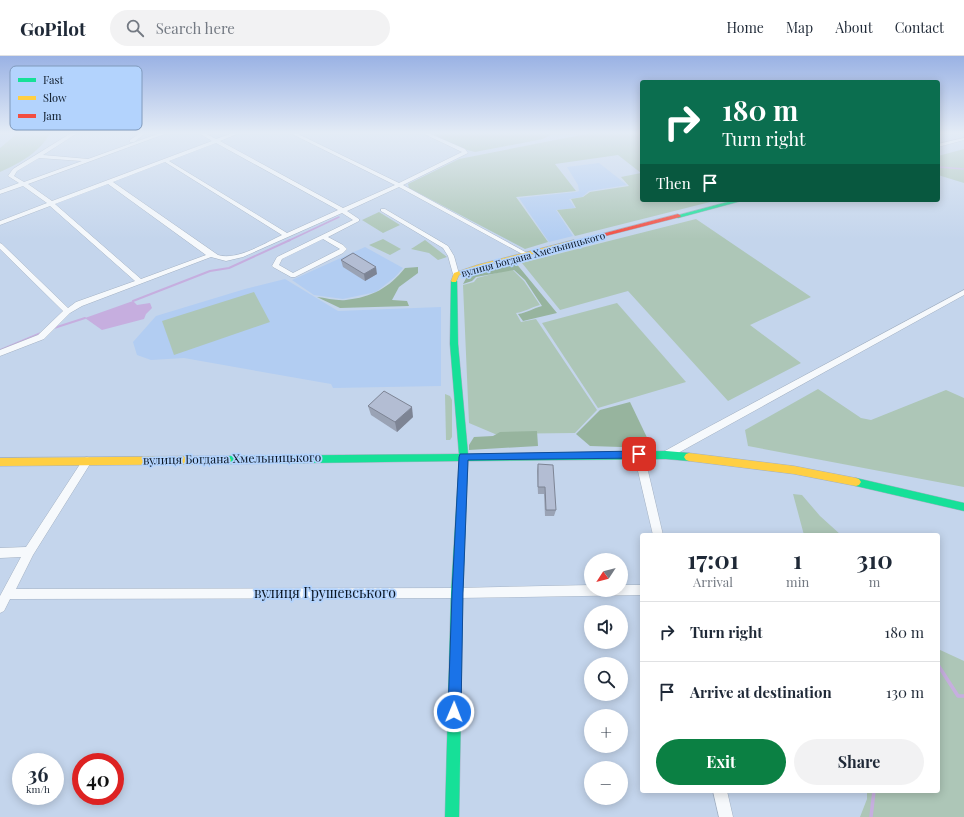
<!DOCTYPE html>
<meta charset="utf-8">
<style>
:root{--surface:#fff;--page:#f2f2f3;--text:#1f2937;--muted:#747a83;--line:#e0e1e3;--accent:#0b8043}
body{margin:0;font-family:"Playfair Display",serif;background:var(--page);color:var(--text);height:100vh;display:flex;flex-direction:column;font-size:15px;white-space:nowrap}
*{box-sizing:border-box;margin:0}
p{font-size:13px;color:var(--muted)}
.icon{flex:none;width:22px;height:22px;fill:none;stroke:currentColor;stroke-width:2;stroke-linecap:round;stroke-linejoin:round}
.map{position:relative;flex:1;overflow:hidden}
.sheet{position:absolute;left:640px;top:477px;width:300px;height:260px;display:flex;flex-direction:column;background:var(--surface);border-radius:4px;box-shadow:0 2px 10px #0003}
.sheet>*{flex:none}
.hud{position:absolute;left:640px;top:24px;width:300px;height:122px;border-radius:4px;box-shadow:0 2px 10px #0003;background:#0b6e4f;color:#fff;overflow:hidden}
.needle{width:26px;rotate:234deg}
.buttons{position:absolute;left:584px;top:497px;display:grid;gap:8px}
.buttons a{display:grid;place-items:center;width:44px;height:44px;border-radius:50%;background:var(--surface);box-shadow:0 2px 10px #0003;font-size:20px}
.speed{position:absolute;left:12px;top:697px;display:flex;gap:8px;font-size:20px;font-weight:700;text-align:center}
.speed>*{display:grid;place-content:center;width:52px;height:52px;border-radius:50%;background:var(--surface);box-shadow:0 2px 10px #0003;line-height:1}
.speed small{font-size:10px;font-weight:400}
.speed .limit{border:6px solid #d22;background:#fff;color:#111}
.pin{position:absolute;display:grid;place-items:center;width:34px;height:34px;color:#fff;margin:-17px;border-radius:8px;box-shadow:0 2px 6px #0006}
.me{position:absolute;width:44px;margin:-22px;rotate:1deg;stroke-linejoin:round;filter:drop-shadow(0 0 3px #0008)}
.turn{display:flex;align-items:center;gap:14px;height:84px;padding:0 16px;font-size:18px}
.turn .icon{width:52px;height:52px;stroke-width:2.5}
.turn b{display:block;font-size:28px;line-height:34px}
.then{display:flex;align-items:center;height:38px;padding:0 16px;background:#0003;gap:8px;font-size:15px}
.eta{display:flex;justify-content:space-evenly;align-items:center;height:68px;text-align:center}
.eta b{font-size:24px;font-weight:700;line-height:28px}
.button{display:flex;gap:8px;margin-top:auto;padding:8px 16px}
.button a{flex:1;height:46px;border-radius:24px;background:var(--accent);color:#fff;font-size:16px;font-weight:700;line-height:46px;text-align:center}
.button a+a{background:var(--page);color:var(--text)}
ul{padding:0;list-style:none}
li{display:flex;align-items:center;gap:12px;height:60px;padding:0 16px;border-top:1px solid var(--line)}
li div{flex:1}
li b{display:block;font-size:15px}
li em{font-style:normal}
header{display:flex;align-items:center;gap:24px;box-sizing:border-box;height:56px;padding:0 20px;background:var(--surface);border-bottom:1px solid var(--line)}
header strong{font-size:19px}
nav{display:flex;gap:22px;margin-inline-start:auto;font-size:14px}
.search{width:280px;height:36px;background:var(--page);display:flex;align-items:center;gap:10px;box-sizing:border-box;padding:0 14px;border-radius:22px;color:var(--muted);font-size:15px}
.map>svg:first-child{display:block}
</style>
<header>
<strong>GoPilot</strong>
<div class="search"><svg class="icon" aria-label="search" viewBox="0 0 24 24"><circle cx="10" cy="10" r="6"/><path d="M15 15l6 6"/></svg>Search here</div>
<nav><a>Home</a><a>Map</a><a>About</a><a>Contact</a></nav>
</header>
<div class="map">
<svg width="964" height="761" viewBox="0 0 964 761">
<rect width="100%" height="100%" fill="#c4d5ec"/>
<g fill="#b2cdf2">
<polygon points="599,107 627,129 589,135 582,141 569,143 575,152 556,154 573,180 549,186 519,142 576,136 579,135 578,129 567,111"/>
<polygon points="365,191 403,212 395,221 376,236 343,243 314,239 292,224"/>
<polygon points="285,223 338,255 441,251 441,330 333,332 331,328 184,302 151,304 137,299 133,286 156,260 245,233"/>
</g>
<g fill="#adc6b7">
<path d="M19 76H51C40 96 20 107 0 116V92Z"/>
<polygon points="428,76 556,76 543,83 475,96 467,94"/>
<polygon points="586,76 642,76 642,144 718,144 575,180 557,154 576,152 571,143 583,141 590,136 629,130 621,121 641,117 618,99 555,108 576,135 516,141 548,186 525,193 409,132 408,128 459,103 586,78"/>
<polygon points="964,93 964,127 938,119 938,100"/>
<polygon points="379,156 400,169 383,177 362,164"/>
<polygon points="696,163 811,241 750,269 801,307 728,345 628,235 560,254 522,207"/>
<polygon points="383,183 401,193 390,199 369,189"/>
<polygon points="425,184 447,201 438,204 429,197 411,193"/>
<path d="M508 214H513L524 225 540 249C531 251 525 256 516 257L521 266 536 263 597 354 575 377 495 378 469 367 463 229 474 226 477 222Z"/>
<polygon points="254,236 270,266 174,299 162,265"/>
<polygon points="617,247 686,326 598,352 542,267"/>
<polygon points="818,333 861,362 871,364 946,334 964,342 964,431 748,390 745,374"/>
<polygon points="445,338 450,340 452,344 452,381 450,384 446,384"/>
<polygon points="793,438 802,439 820,460 841,479 804,479"/>
<polygon points="938,593 964,605 964,761 860,761 867,743 867,735 938,735"/>
</g>
<g fill="#97b49e">
<path d="M515 206 557 257 523 265 518 258C527 257 533 252 542 250L525 224 514 214 476 221 472 225 463 228 469 217Z"/>
<path d="M418 211V217L399 231 392 244 407 245 409 250 340 252 317 241C326 242 337 245 346 244 372 241 389 232 405 212Z"/>
<polygon points="630,346 652,392 590,390 576,378 600,354"/>
<polygon points="537,375 538,390 469,394 469,389 474,381 493,380 500,376"/>
</g>
<polygon fill="#c6aedf" points="133,245 137,249 150,247 152,252 146,258 144,263 102,274 85,262"/>
<g fill="none" stroke-linecap="round" stroke-linejoin="round">
<g stroke="#c6aedf" stroke-width="1.5">
<polyline points="938,111 964,113"/>
<polyline points="288,185 339,161"/>
</g>
<g stroke="#c6aedf" stroke-width="2">
<polyline points="133,245 210,215 229,212 290,184"/>
<polyline points="54,272 85,262"/>
<polyline points="0,294 41,277"/>
</g>
<g stroke="#c6aedf" stroke-width="3.5">
<polyline points="938,609 958,640 964,640"/>
<polyline points="871,761 874,735"/>
</g>
<defs>
<g id="street">
<path d="M73 76H79L43 99 88 103 163 76H170L28 128 52 145 212 85 197 76H203L216 83 235 76H242L220 85 343 152 395 129 288 76H294L399 127 462 96 420 76H426L465 93 468 97 403 129 529 198 524 199 399 131 347 155 359 163V165L328 181 343 189 347 193 343 197 295 221H291L273 211 272 210 277 201 353 164 342 157 243 201 226 205 211 201 82 250 70 257 44 283 0 300V294L38 279 63 255 0 193V187L2 188 68 252 76 246 135 225 50 150 0 169V165L47 147 23 130 0 138V134L19 127 8 120 13 113ZM216 87 338 154 287 177 169 105ZM39 102 82 105 24 126 14 120 17 115ZM165 106 282 179C265 187 237 205 218 199L113 126ZM108 128 206 199 141 223 55 148ZM323 183 340 193 293 217 279 209 282 203Z"/>
<polygon points="142,76 147,76 134,86 130,86 130,84"/>
<polygon points="964,82 964,84 938,91 938,88"/>
<polygon points="381,153 385,153 448,190 454,200 459,218 458,219 454,219 453,218 448,200 443,192 381,155"/>
<polygon points="964,234 964,239 669,402 663,402 661,399 663,396 701,375"/>
<polygon points="639,394 642,395 644,398 663,479 653,479 634,398 636,395"/>
<polygon points="87,401 90,402 92,405 90,408 33,499 16,533 457,532 591,529 591,534 621,534 621,529 642,529 642,539 457,542 10,543 4,555 0,557 0,540 21,501 0,502 0,492 26,491 84,402"/>
<polygon points="713,735 727,735 733,761 719,761"/>
</g>
<g id="fast">
<polygon points="735,144 745,144 678,162 675,160"/>
<polygon points="454,223 457,225 458,288 468,398 666,395 689,397 692,398 694,401 692,404 689,405 666,403 468,405 463,537 459,761 445,761 451,537 459,405 226,408 223,407 221,404 223,401 226,400 459,398 450,288 451,225"/>
<polygon points="856,422 964,447 964,455 856,430 853,429 851,426 853,423"/>
</g>
<g id="slow">
<polygon points="574,184 577,186 576,187 481,211 459,219 456,226 452,226 451,225 454,217 477,209"/>
<polygon points="689,397 794,410 856,422 859,423 861,426 859,429 856,430 794,418 689,405 686,404 684,401 686,398"/>
<polygon points="226,400 229,401 231,404 229,407 226,408 0,410 0,402"/>
</g>
<polygon id="jam" points="678,158 681,160 680,161 574,188 571,186"/>
</defs>
<use href="#street" stroke="#a3b1c3" stroke-width="1"/>
<use href="#fast" stroke="#a3b1c3" stroke-width="1"/>
<use href="#slow" stroke="#a3b1c3" stroke-width="1"/>
<use href="#jam" stroke="#a3b1c3" stroke-width="1"/>
<use href="#street" fill="#f6f9fc" fill-rule="evenodd"/>
<use href="#fast" fill="#16e098" fill-rule="evenodd"/>
<use href="#slow" fill="#ffcf43" fill-rule="evenodd"/>
<use href="#jam" fill="#f24e42" fill-rule="evenodd"/>
</g>
<g fill="#9aa3b5">
<polygon points="341,204 377,218 365,225 343,211"/>
<polygon points="368,350 413,361 397,376 371,359"/>
<polygon points="538,408 556,454 554,460 545,460 544,438 538,438 537,415"/>
</g>
<g fill="#7d8494">
<polygon points="376,211 377,218 365,225 364,218"/>
<polygon points="412,351 413,361 397,376 395,366"/>
</g>
<g fill="#b3bdd3" stroke="#7d8494">
<polygon points="353,197 376,211 364,218 341,204"/>
<polygon points="384,335 412,351 395,366 368,350"/>
<polygon points="538,408 553,409 556,454 546,454 545,431 538,431"/>
</g>
<linearGradient id="sky" x2="0" y2="1"><stop stop-color="#9ab2e4"/><stop offset="0.42" stop-color="#e4ecf6"/><stop offset="1" stop-color="#e4ecf6" stop-opacity="0"/></linearGradient>
<rect width="964" height="183" fill="url(#sky)"/>
<polygon fill="#1a73e8" stroke="#114b97" points="639,395 642,396 643,398 642,401 639,402 468,404 463,537 461,656 459,661 454,663 450,661 448,656 452,537 459,401 460,398"/>
<g text-anchor="middle" stroke-width="3.5" stroke-linejoin="round" paint-order="stroke">
<g font-size="10" fill="#091523" stroke="#b3d3fd">
<text transform="translate(533 198) rotate(-15)" y="4">вулиця Богдана Хмельницького</text>
</g>
<g font-size="12" fill="#091523" stroke="#b3d3fd">
<text transform="translate(232 403) rotate(-1)" y="4">вулиця Богдана Хмельницького</text>
</g>
<g font-size="14" fill="#091523" stroke="#b3d3fd">
<text x="325" y="542">вулиця Грушевського</text>
</g>
</g>
<rect x="10" y="10" width="132" height="64" rx="6" fill="#b3d3fd" stroke="#809abc" stroke-width="1"/>
<rect x="18" y="22" width="18" height="4" fill="#16e098"/>
<rect x="18" y="40" width="18" height="4" fill="#ffcf43"/>
<rect x="18" y="58" width="18" height="4" fill="#f24e42"/>
<g font-size="11" fill="#091523">
<text x="43" y="28">Fast</text>
<text x="43" y="46">Slow</text>
<text x="43" y="64">Jam</text>
</g>
</svg>
<div class="buttons">
<a><svg class="needle" viewBox="-14 -14 28 28"><path d="M0-13l5 13h-10z" fill="#e53935"/><path d="M0 13l5-13h-10z" fill="#747a83"/></svg></a>
<a><svg class="icon" aria-label="sound" viewBox="0 0 24 24"><path d="M4 9h4l5-4v14l-5-4H4zM17 9q2 3 0 6"/></svg></a>
<a><svg class="icon" aria-label="search" viewBox="0 0 24 24"><circle cx="10" cy="10" r="6"/><path d="M15 15l6 6"/></svg></a>
<a>+</a>
<a>−</a>
</div>
<div class="speed"><div>36<small>km/h</small></div><div class="limit">40</div></div>
<div class="pin" style="left:639px;top:398px;background:#d93025"><svg class="icon" aria-label="arrive" viewBox="0 0 24 24"><path d="M6 21V4h12l-3 4 3 4H6"/></svg></div>
<svg class="me" style="left:454px;top:656px" viewBox="-20 -20 40 40"><circle r="17" fill="#1a73e8" stroke="#fff" stroke-width="3"/><path d="M0-11L8 9 0 5-8 9z" fill="#fff"/></svg>
<div class="hud">
<div class="turn"><svg class="icon" aria-label="right" viewBox="0 0 24 24"><path d="M7 20v-9h11M14 6l5 5-5 5"/></svg><div><b>180 m</b>Turn right</div></div>
<div class="then">Then<svg class="icon" aria-label="arrive" viewBox="0 0 24 24"><path d="M6 21V4h12l-3 4 3 4H6"/></svg></div>
</div>
<section class="sheet">
<div class="eta">
<div><b>17:01</b><p>Arrival</p></div>
<div><b>1</b><p>min</p></div>
<div><b>310</b><p>m</p></div>
</div>
<ul>
<li><svg class="icon" aria-label="right" viewBox="0 0 24 24"><path d="M7 20v-9h11M14 6l5 5-5 5"/></svg><div><b>Turn right</b></div><em>180 m</em></li>
<li><svg class="icon" aria-label="arrive" viewBox="0 0 24 24"><path d="M6 21V4h12l-3 4 3 4H6"/></svg><div><b>Arrive at destination</b></div><em>130 m</em></li>
</ul>
<div class="button"><a>Exit</a><a>Share</a></div>
</section>
</div>
